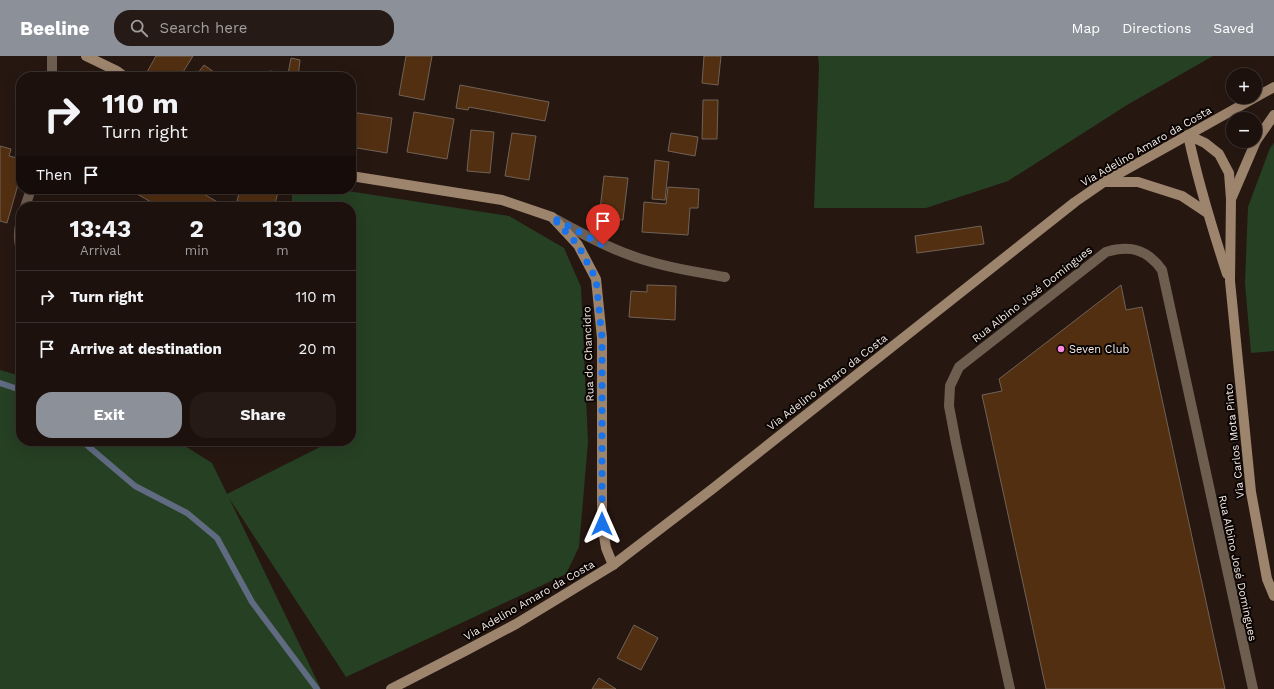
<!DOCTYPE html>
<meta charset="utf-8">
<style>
:root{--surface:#1c110d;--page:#251a16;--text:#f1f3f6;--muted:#a09d9d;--line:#3a312e;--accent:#8c9099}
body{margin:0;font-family:"Work Sans",sans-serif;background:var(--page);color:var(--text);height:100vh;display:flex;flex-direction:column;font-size:15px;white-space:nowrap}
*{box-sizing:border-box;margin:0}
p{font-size:13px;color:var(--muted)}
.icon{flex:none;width:22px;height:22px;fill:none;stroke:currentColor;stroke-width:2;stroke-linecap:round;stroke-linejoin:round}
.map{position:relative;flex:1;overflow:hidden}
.panel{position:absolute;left:16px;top:146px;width:340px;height:244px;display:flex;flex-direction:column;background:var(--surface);border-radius:16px;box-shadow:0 4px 16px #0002,0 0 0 1px var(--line)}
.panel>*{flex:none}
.guide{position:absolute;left:16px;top:16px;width:340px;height:122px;border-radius:16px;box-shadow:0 4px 16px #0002,0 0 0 1px var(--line);background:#1c110d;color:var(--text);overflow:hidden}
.buttons{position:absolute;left:1226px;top:12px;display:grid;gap:8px}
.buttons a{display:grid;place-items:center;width:36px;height:36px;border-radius:50%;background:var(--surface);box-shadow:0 4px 16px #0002,0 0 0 1px var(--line);font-size:20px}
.pin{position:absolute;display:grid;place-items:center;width:34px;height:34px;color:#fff;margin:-41px -17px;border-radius:50% 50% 50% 0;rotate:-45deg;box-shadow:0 0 4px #0007}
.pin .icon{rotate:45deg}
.me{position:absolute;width:44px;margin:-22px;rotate:0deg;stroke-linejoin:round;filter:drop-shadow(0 0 3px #0008)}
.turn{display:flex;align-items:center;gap:14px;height:84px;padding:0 20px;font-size:18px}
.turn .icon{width:52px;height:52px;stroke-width:2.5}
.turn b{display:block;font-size:28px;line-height:34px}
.then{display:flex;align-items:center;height:38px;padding:0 20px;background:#0003;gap:8px;font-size:15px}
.eta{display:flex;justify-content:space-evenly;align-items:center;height:68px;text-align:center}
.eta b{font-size:24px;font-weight:700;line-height:28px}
.primary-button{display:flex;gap:8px;margin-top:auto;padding:8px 20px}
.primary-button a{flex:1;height:46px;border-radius:16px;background:var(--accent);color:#fff;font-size:16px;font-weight:700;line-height:46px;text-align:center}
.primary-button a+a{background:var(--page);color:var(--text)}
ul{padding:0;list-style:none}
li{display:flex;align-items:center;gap:12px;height:52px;padding:0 20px;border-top:1px solid var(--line)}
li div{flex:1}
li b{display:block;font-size:15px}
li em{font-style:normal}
header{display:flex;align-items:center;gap:24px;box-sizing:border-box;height:56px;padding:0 20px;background:var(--accent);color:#fff}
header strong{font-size:19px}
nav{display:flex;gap:22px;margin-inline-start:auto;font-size:14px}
.search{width:280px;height:36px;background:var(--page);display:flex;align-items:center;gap:10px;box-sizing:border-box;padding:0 14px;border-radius:16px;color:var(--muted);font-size:15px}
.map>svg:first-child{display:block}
</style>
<header>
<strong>Beeline</strong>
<div class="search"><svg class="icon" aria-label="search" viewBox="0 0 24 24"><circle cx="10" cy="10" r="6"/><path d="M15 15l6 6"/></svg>Search here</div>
<nav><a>Map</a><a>Directions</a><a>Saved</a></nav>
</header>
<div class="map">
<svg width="1274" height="633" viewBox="0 0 1274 633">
<rect width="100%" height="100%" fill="#261711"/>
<g fill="#264024">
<polygon points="818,0 1213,0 1127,49 1008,125 926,152 814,152 819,10"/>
<polygon points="1274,87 1274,295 1251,297 1245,227 1248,151 1270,92"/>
<polygon points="292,133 335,133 509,160 564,192 581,231 588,386 579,491 566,518 346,621 229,442 321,633 0,633 0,314 21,320 21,385 177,385 212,407 227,438 322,390 321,385 351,385 351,151 292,151"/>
</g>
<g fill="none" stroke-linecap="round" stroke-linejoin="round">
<g stroke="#606b82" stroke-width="6">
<polyline points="0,327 21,334"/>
<polyline points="82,385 135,430 187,457 217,482 252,546 317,633"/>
</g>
</g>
<g fill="#522f11" stroke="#716256">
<polygon points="156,0 193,0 180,21 156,21 147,16"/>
<polygon points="406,0 432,0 424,44 399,39"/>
<polygon points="704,0 721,0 718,29 702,27"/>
<polygon points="291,2 300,4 298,21 269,21 270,15 288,18"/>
<polygon points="204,9 221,21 195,21"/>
<polygon points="460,29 549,46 545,65 469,51 468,54 456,52"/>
<polygon points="703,44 718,44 717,83 702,83"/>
<polygon points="351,56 392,62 387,97 351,91"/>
<polygon points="414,56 454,63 447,103 407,96"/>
<polygon points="471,74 494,76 490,117 467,115"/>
<polygon points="512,77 536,80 529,124 505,120"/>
<polygon points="671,77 698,81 695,100 668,95"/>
<polygon points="0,90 11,93 9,100 21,103 21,118 7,167 0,165"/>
<polygon points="655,104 669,106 665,144 652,143"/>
<polygon points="604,120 628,122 623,164 599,162"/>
<polygon points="668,131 699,133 698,152 690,152 688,179 642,176 644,146 666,148"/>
<polygon points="128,133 202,133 200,136 223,149 222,151 160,151"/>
<polygon points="215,133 227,133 224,138"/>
<polygon points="240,133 279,133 274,151 245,151 245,147 237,145"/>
<polygon points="981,170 984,188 917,197 915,180"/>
<polygon points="647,229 676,230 675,264 629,261 631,235 647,236"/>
<polygon points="1121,229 1126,254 1142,251 1225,633 1046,633 982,339 1002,335 999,323"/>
<polygon points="634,569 658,582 641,614 617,602"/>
<polygon points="599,622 616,633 592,633"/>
</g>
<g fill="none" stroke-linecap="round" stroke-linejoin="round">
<path stroke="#6e5e50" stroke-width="10" d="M555 163C579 176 602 189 627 198 658 210 692 215 725 221"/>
<g stroke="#6e5e50" stroke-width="10">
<polyline points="52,0 52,21"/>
<polyline points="25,151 31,133"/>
<path d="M21 165C18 175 18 184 21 194"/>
<path d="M1010 633 956 387 949 350 950 330 959 311 1106 196C1130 189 1147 193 1162 214L1253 633"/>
</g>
<g stroke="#9d846d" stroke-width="10">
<polyline points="86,0 117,15 125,21"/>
<polyline points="1188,79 1205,87 1219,98 1229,117 1231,143 1230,225 1251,436 1267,523 1274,540"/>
<path d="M1188 79C1198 126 1212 172 1227 218"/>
<polyline points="351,120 502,144 552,161 578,189 596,223 602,282 602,468 606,492 613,509"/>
<polyline points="1105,126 1138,126 1182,140 1206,156"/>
<polyline points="1232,141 1256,85 1274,59"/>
<polyline points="391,633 465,595 516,568 613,509 711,434 1075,146 1104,126 1274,31"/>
</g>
</g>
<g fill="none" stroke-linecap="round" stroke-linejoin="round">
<polyline stroke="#1a73e8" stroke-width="7" stroke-dasharray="0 12.6" points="602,468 602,282 596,223 578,189 552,161 603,189"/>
</g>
<circle fill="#fd86e2" stroke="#0a0503" stroke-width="1.5" cx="1061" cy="293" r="4"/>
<g text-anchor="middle" stroke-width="4" stroke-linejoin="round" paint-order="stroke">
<g font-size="11" fill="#f5eae6" stroke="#0a0503">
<text transform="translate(1146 90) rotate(-30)" y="4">Via Adelino Amaro da Costa</text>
<text transform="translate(1032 238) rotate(-38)" y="4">Rua Albino José Domingues</text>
<text transform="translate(588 298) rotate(-92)" y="4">Rua do Chancidro</text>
<text transform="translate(827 326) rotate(-38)" y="4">Via Adelino Amaro da Costa</text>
<text transform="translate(1234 385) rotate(-96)" y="4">Via Carlos Mota Pinto</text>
<text transform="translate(1238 512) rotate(78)" y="4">Rua Albino José Domingues</text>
<text transform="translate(529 544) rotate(-30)" y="4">Via Adelino Amaro da Costa</text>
</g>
<g font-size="11" fill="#f5eae6" stroke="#0a0503" text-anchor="start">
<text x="1069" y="297">Seven Club</text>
</g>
</g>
</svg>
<div class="buttons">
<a>+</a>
<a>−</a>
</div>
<div class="pin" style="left:603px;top:189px;background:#d93025"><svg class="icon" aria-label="arrive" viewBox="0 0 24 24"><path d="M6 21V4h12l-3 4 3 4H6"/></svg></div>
<svg class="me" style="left:602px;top:468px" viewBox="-20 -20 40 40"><path d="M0-17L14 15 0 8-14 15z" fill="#1a73e8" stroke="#fff" stroke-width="4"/></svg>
<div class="guide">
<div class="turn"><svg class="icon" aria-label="right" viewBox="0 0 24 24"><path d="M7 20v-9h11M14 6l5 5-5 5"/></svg><div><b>110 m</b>Turn right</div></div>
<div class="then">Then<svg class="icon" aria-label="arrive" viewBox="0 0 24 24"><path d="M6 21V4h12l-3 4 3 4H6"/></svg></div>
</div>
<section class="panel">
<div class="eta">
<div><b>13:43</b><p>Arrival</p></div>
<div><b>2</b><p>min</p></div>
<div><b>130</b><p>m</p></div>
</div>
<ul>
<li><svg class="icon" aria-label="right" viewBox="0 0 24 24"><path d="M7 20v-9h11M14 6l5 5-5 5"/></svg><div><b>Turn right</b></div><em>110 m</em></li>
<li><svg class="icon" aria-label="arrive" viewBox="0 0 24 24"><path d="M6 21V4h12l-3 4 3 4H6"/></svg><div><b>Arrive at destination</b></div><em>20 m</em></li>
</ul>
<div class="primary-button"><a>Exit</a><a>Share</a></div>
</section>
</div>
